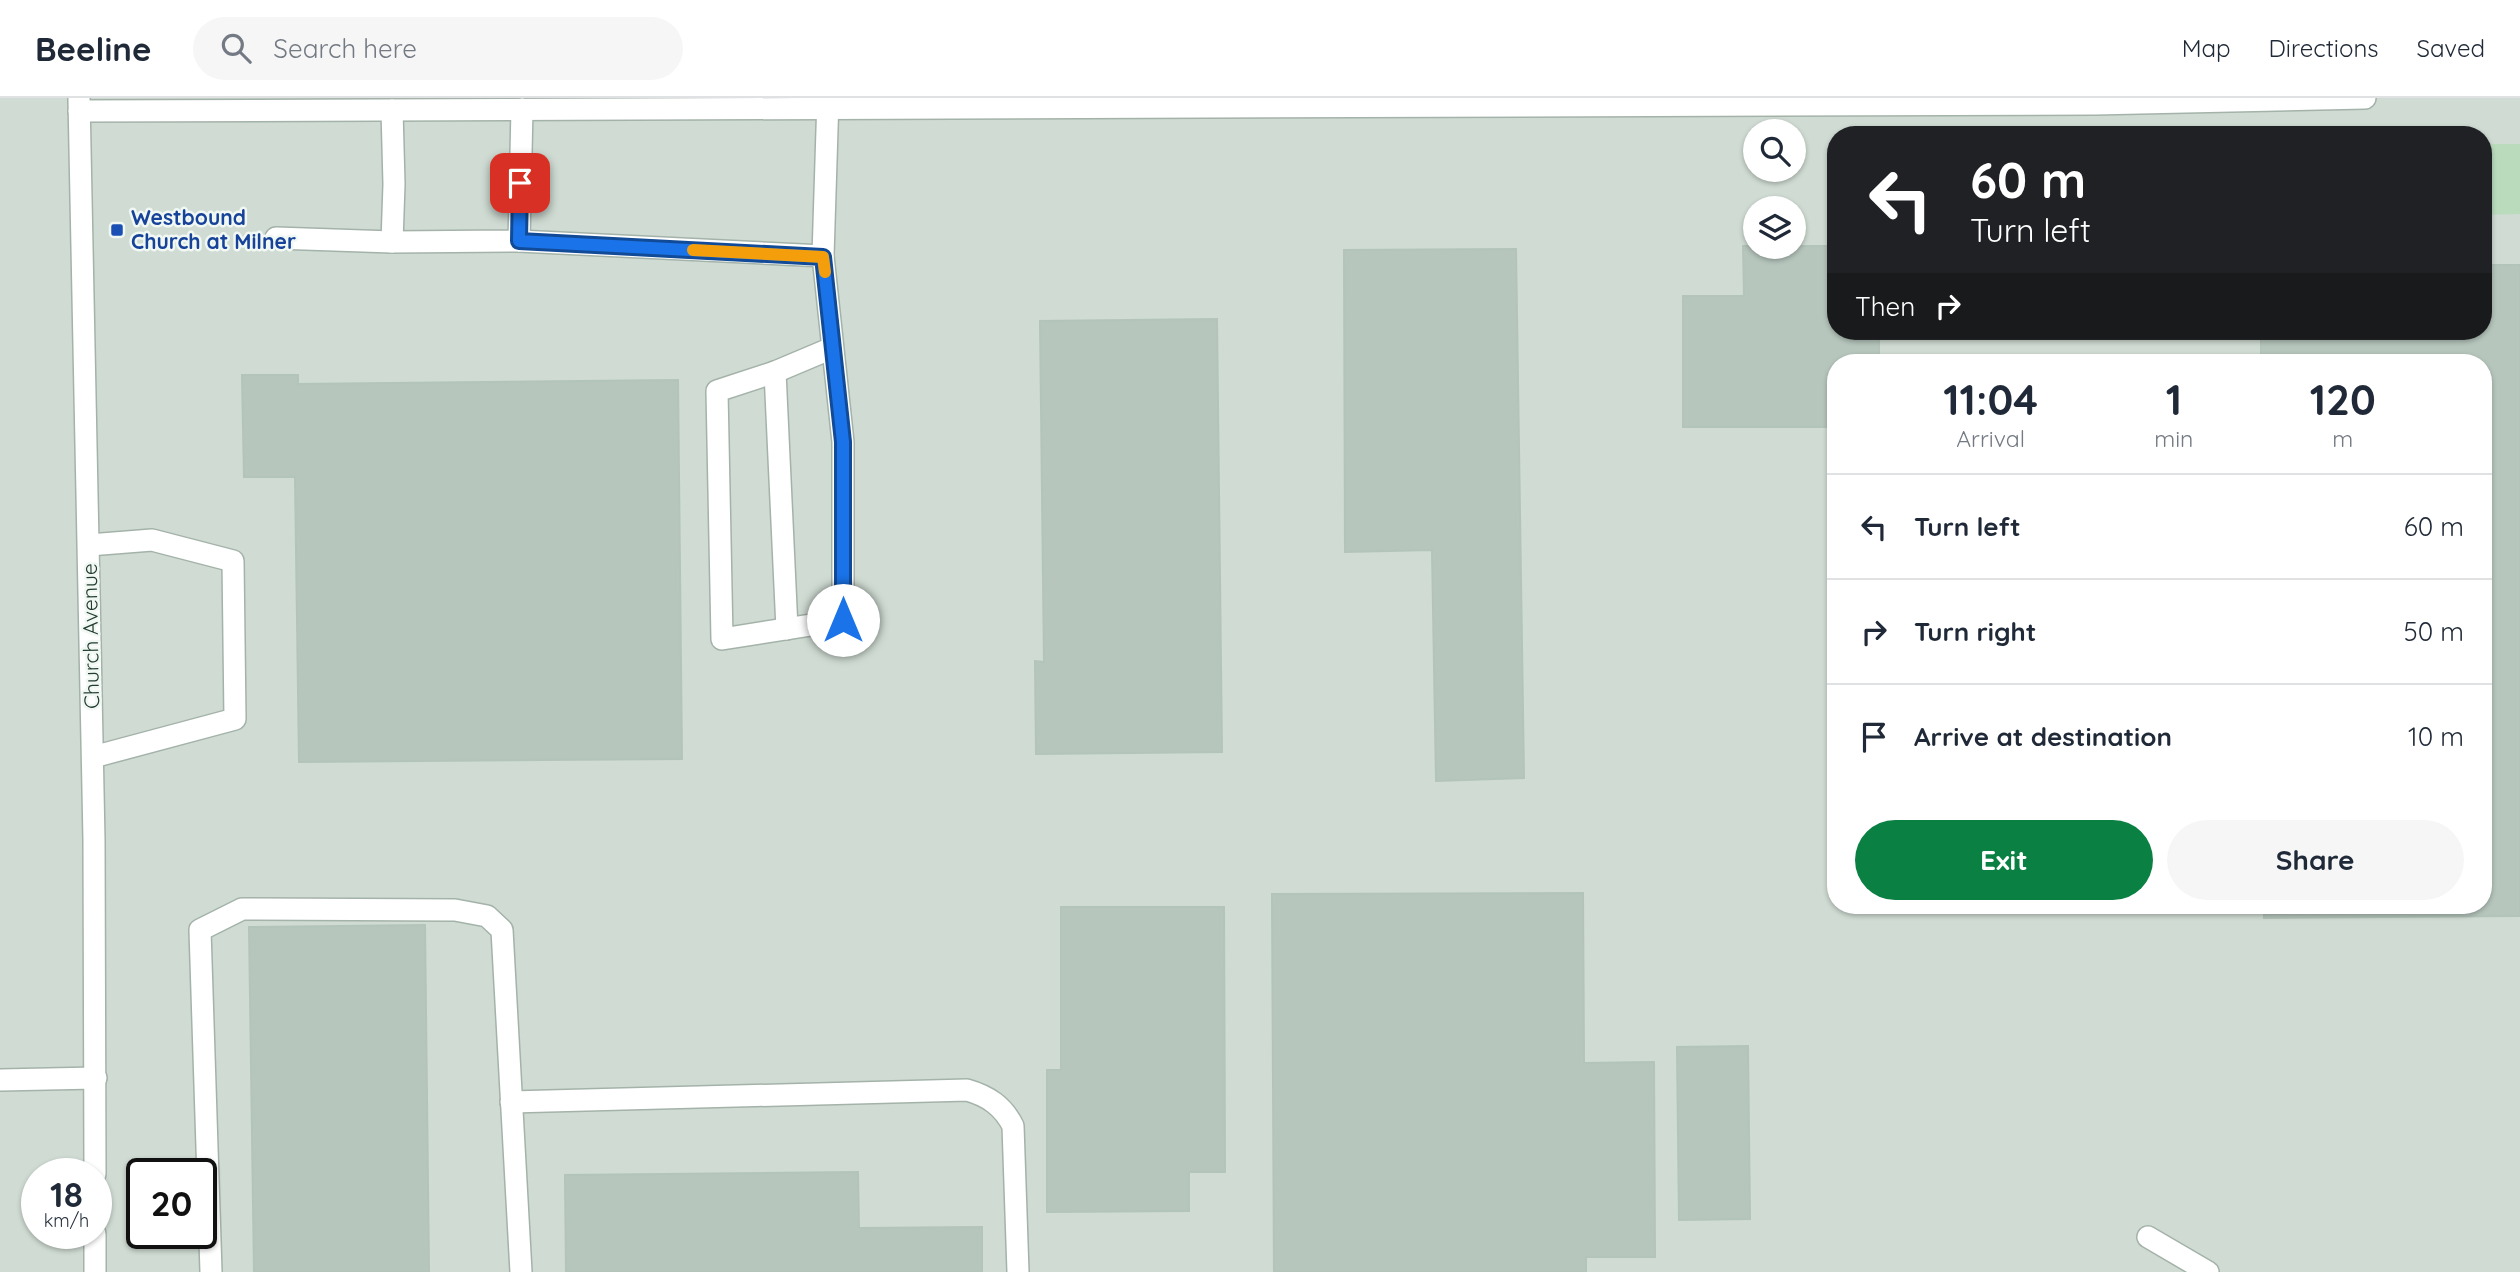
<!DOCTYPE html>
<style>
:root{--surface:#fff;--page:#f6f6f7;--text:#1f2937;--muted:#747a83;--line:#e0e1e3;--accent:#0b8043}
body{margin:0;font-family:Quicksand,sans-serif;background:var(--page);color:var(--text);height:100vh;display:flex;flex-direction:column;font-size:26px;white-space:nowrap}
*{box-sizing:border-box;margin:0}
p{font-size:23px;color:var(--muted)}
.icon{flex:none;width:38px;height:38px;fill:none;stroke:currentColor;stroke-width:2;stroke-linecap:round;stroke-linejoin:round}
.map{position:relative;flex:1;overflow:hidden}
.sheet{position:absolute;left:1827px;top:256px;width:665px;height:560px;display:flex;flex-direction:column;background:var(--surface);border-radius:28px;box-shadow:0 2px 5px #0004}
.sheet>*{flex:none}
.banner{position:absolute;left:1827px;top:28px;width:665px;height:214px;border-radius:28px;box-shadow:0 2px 5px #0004;background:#202124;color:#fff;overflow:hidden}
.controls{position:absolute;left:1743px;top:21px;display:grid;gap:14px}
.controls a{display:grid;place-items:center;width:63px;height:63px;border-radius:50%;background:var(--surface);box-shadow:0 2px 5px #0004;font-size:35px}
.speed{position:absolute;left:21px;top:1060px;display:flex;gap:14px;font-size:35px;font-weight:700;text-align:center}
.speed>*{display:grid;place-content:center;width:91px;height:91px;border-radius:50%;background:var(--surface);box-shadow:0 2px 5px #0004;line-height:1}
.speed small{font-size:18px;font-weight:400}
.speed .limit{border:4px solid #111;border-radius:10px;background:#fff;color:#111}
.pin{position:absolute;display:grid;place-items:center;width:60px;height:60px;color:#fff;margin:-30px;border-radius:14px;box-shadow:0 4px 10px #0006}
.me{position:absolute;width:77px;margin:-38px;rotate:0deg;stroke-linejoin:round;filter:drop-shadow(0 0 5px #0008)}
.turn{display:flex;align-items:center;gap:24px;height:147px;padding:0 28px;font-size:32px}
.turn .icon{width:91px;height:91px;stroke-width:2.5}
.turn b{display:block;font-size:49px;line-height:60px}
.then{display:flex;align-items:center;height:66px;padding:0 28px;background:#0003;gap:14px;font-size:26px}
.eta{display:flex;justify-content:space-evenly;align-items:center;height:119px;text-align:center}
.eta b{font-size:42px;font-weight:700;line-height:49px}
.cta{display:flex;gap:14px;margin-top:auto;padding:14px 28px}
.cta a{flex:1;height:80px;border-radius:42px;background:var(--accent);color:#fff;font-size:28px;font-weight:700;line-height:80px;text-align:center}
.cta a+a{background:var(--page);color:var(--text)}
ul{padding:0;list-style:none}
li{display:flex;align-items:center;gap:21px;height:105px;padding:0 28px;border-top:2px solid var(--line)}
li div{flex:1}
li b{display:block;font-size:26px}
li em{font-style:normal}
header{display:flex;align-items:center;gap:42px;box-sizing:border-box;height:98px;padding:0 35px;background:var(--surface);border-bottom:2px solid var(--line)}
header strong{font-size:33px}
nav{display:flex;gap:38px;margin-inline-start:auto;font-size:24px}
.search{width:490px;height:63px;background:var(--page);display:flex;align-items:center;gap:18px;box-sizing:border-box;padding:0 24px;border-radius:38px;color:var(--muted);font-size:26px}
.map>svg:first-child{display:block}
</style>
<header>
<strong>Beeline</strong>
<div class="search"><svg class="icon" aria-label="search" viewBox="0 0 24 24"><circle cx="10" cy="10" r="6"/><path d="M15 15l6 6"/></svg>Search here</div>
<nav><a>Map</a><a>Directions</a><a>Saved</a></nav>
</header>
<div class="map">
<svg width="2520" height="1174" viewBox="0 0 2520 1174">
<rect width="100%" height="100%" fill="#e1ebe4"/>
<path fill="#cfdbd3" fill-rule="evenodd" d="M0 0H2520V1174H0ZM1755 33H1794V72H1755ZM1836 37H2483V233H1836ZM1755 110H1794V149H1755ZM1836 264H2483V807H1836ZM37 1076H96V1136H37ZM142 1076H201V1136H142Z"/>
<polygon fill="#badcbd" points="2483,46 2520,46 2520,116 2483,117"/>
<g fill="#b6c6bd" stroke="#b3c4ba" stroke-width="2">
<polygon points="1743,148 1836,148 1836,233 1879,233 1879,264 1836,264 1836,329 1683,329 1683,198 1744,198"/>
<polygon points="1516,151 1524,680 1436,683 1432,452 1345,454 1344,152"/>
<polygon points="2483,167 2520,167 2520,818 2264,820 2264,807 2483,807 2483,264 2261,264 2261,233 2483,233"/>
<polygon points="1217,221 1222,654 1036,656 1035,563 1044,564 1040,223"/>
<polygon points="242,277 298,277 298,286 678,282 682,661 299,664 295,379 244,379"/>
<polygon points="1583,795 1584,965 1654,964 1655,1159 1586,1159 1586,1174 1274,1174 1272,796"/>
<polygon points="1061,809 1224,809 1225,1074 1189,1074 1189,1113 1047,1114 1047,972 1061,972"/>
<polygon points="425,827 429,1174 254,1174 249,829"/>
<polygon points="1748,948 1750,1121 1679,1122 1677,949"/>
<polygon points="858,1074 859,1130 982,1129 982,1174 566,1174 565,1077"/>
</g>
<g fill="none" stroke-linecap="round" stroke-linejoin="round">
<defs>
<g id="lane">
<polyline points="392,12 394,86 392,144 519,143 522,11"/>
<polyline points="276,140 392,144"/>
<polyline points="519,143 823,158 828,0"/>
<polyline points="823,158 843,344 843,522 722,541 717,293 775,274 832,250"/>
<polyline points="775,274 787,531"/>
<polyline points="89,447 152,442 233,463 235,621 93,659"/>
<polyline points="0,982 96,980"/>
<path d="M511 1004 967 992C988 998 1003 1008 1013 1028L1018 1174"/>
<polyline points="2148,1139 2208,1174"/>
<polyline points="211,1174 200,832 242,811 455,812 487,818 502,832 521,1174"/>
</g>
<g id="street">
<polyline points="79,1 94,742 95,1076"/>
<polyline points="79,13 2095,6 2365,0"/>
<polyline points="95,1174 95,1136"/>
</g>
</defs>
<use href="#lane" stroke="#a4b3aa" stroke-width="24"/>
<use href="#street" stroke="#a4b3aa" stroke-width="24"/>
<use href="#lane" stroke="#fff" stroke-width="21"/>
<use href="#street" stroke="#fff" stroke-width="21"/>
</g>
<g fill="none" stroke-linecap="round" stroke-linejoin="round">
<defs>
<polyline id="route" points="520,85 519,143 823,159 843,344 843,522"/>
</defs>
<use href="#route" stroke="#114b97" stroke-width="18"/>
<use href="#route" stroke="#1a73e8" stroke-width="12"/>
<polyline stroke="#f59e0b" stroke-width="12" points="693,152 823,159 825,174"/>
</g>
<rect fill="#1a4fb4" stroke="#f1f8f3" stroke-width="2.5" x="110" y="125" width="14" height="14" rx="3.5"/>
<g text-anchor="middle" stroke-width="5" stroke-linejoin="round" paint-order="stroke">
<g font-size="21" font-weight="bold" fill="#164399" stroke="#f1f8f3" text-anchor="start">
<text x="131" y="127">Westbound<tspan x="131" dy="24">Church at Milner</tspan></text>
</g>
<g font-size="21" fill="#223b2f" stroke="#f1f8f3">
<text transform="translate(91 538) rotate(-91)" y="7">Church Avenue</text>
</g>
</g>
</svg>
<div class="controls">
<a><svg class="icon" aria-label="search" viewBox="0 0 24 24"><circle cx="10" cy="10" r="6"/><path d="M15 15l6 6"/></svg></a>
<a><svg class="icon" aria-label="layers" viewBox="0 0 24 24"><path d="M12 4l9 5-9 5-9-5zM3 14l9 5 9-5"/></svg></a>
</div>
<div class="speed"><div>18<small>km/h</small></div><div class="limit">20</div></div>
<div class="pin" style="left:520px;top:85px;background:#d93025"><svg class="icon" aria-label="arrive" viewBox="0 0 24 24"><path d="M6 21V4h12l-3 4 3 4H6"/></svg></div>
<svg class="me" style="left:843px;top:522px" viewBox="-20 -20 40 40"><circle r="19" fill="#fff"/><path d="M0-13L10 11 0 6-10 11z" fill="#1a73e8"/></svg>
<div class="banner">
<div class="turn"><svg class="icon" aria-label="left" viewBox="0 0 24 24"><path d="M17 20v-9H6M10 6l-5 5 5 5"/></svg><div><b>60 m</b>Turn left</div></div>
<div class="then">Then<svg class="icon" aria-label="right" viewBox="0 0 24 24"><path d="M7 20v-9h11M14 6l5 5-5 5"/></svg></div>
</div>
<section class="sheet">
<div class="eta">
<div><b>11:04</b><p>Arrival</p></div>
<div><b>1</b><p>min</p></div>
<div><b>120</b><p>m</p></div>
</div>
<ul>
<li><svg class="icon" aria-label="left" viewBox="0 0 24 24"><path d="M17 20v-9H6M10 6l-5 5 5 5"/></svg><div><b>Turn left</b></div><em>60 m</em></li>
<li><svg class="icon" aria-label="right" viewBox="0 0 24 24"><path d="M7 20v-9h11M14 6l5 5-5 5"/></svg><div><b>Turn right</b></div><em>50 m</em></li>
<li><svg class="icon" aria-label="arrive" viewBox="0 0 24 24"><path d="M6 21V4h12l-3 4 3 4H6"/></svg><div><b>Arrive at destination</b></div><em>10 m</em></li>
</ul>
<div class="cta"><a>Exit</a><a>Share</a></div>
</section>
</div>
